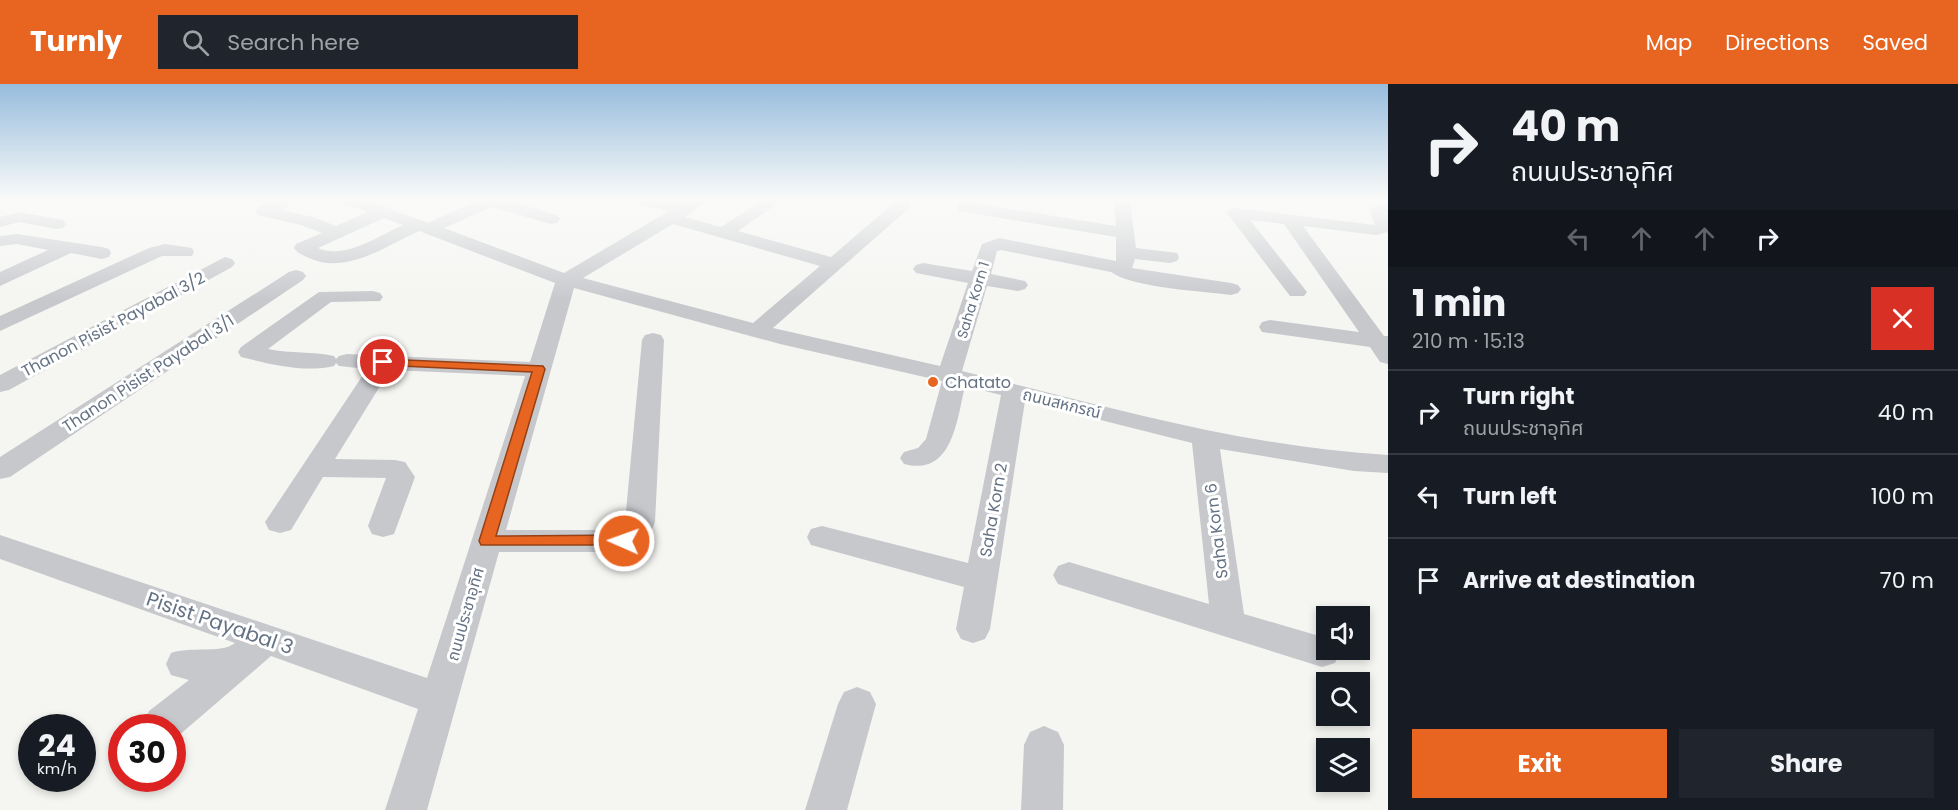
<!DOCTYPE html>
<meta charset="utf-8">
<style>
:root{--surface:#171b24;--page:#20242c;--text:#f1f3f6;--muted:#9ea1a6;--line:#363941;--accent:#e76421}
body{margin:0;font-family:Poppins,"Noto Sans Thai",sans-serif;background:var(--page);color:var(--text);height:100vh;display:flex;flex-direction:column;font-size:22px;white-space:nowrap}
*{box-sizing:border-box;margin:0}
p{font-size:20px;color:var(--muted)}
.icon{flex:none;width:33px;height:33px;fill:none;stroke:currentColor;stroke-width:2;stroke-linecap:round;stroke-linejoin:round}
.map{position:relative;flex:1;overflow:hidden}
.details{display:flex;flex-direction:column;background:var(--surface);width:570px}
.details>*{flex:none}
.top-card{background:#171b24;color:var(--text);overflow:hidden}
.tools{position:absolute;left:1316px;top:522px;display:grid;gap:12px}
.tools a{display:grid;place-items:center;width:54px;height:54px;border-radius:0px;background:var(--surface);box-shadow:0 3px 9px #0003;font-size:30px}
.speed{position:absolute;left:18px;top:630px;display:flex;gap:12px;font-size:30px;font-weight:700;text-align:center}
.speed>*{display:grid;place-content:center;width:78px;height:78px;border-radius:50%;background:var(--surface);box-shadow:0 3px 9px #0003;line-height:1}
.speed small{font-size:15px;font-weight:400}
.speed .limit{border:9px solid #d22;background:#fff;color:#111}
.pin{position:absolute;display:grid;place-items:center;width:51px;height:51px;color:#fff;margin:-26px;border:3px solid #fff;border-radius:50%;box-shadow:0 2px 6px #0007}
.me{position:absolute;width:66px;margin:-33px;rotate:272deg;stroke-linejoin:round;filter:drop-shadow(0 0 4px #0008)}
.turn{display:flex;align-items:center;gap:21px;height:126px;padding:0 24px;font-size:27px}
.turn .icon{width:78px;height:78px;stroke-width:2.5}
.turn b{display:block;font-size:42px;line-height:51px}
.lanes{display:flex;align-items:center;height:57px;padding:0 24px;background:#0003;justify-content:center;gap:30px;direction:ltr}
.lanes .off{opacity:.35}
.round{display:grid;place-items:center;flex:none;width:63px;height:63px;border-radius:0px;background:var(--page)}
.summary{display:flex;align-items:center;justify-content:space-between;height:102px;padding:0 24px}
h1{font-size:36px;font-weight:700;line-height:45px}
.button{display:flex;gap:12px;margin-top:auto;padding:12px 24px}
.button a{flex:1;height:69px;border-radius:0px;background:var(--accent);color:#fff;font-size:24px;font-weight:700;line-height:69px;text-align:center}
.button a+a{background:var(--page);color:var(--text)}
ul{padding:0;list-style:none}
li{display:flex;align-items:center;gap:18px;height:84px;padding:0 24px;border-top:2px solid var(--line)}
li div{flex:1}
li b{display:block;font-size:22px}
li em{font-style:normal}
header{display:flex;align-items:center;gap:36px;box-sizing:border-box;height:84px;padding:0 30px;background:var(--accent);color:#fff}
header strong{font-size:28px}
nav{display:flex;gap:33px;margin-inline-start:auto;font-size:21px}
.search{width:420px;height:54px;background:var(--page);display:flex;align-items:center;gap:15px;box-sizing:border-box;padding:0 21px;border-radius:0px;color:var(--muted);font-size:22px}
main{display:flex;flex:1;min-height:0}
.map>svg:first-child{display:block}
</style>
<header>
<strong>Turnly</strong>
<div class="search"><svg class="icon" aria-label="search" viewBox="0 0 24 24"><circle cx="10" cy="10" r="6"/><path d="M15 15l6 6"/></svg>Search here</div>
<nav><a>Map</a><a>Directions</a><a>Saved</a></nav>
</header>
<main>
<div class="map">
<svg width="1388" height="726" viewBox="0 0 1388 726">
<rect width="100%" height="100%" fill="#f5f6f2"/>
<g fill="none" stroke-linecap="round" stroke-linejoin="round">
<g fill="#c6c8cc" fill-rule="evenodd">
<path d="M275 116H298L281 126 313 133 336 142 368 128 345 120 343 116H367L428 139 479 116H506L557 131 560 135 557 139 551 140 492 123 444 144 564 189 669 127 636 120 634 116H664L682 120 689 116H709L685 133 721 143 763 116H783L738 147 831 173 896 117H908L910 121 908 125 773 244 940 282 968 199 916 189 913 185 916 181 923 179 972 187 982 160 999 154 1116 177V153L965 128 959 127 957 123 959 119 965 118 1116 142 1114 116H1130L1136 164 1177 169 1179 173 1177 177 1170 179 1135 175 1132 184 1231 199 1238 201 1241 205 1238 209 1231 211C1202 207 1133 204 1111 188L1001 166 997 167 991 190 1025 197 1028 201 1025 205 1018 207 987 202 962 287C1102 321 1244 363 1388 371V389L1354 387 1220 365 1244 530 1326 554V566H1339L1340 568 1335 579 1322 583 1058 500 1053 491 1058 482 1069 478 1209 520 1192 359 1025 317 990 545 985 555 973 559 961 555 956 545 964 503 811 461 807 453 811 445 822 442 968 479 1001 311 965 302C957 335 953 393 904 380L900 374 904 368 918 364 926 355 942 297 780 260 574 204 506 446H617L625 438 642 256 645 251 653 249 661 251 664 256 655 438C650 453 640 464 624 468H499L427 726H385L418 625 271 572 177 653 172 654V644H145L144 640 149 627 189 596 171 591 166 580 171 569C190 562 222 570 235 559L0 475V451L427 594 525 292 390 286 335 375 395 376 405 378 415 393 394 450 383 453 372 450 368 442 386 394 323 393 291 446 280 449 269 446 265 438 367 285 339 282 336 279 334 282C304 289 270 280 241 273L238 268 241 263 319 208 373 207 380 209 383 213 380 217 331 218 268 265C290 270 313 267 334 272L336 275 339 272 347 270 530 278 555 199 419 147C386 162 346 191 309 174 303 171 298 170 294 164L296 160 322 149 301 141 258 131 255 127 258 123ZM384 134 403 141C378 152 345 176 318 164ZM673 140 820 182 753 239 583 194Z"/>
<polygon points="1388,120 1388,148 1376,151 1303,142 1384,252 1388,252 1388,280 1380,278 1370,263 1262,248 1259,243 1262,238 1270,236 1359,248 1284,140 1250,136 1307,208 1304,212 1290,212 1227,129 1230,125 1236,124 1375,141 1370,127 1373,123"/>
<polygon points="19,128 63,136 66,140 63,144 57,145 19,138 0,143 0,133"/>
<polygon points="17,150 102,163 109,165 111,169 109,173 102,175 71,169 0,202 0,188 48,166 17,160 0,162 0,152"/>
<polygon points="165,160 192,164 194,168 192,172 162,172 0,247 0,232 149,164"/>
<polygon points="225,173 232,175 235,179 232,183 9,306 0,308 0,291"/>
<polygon points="296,186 303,188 306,192 303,196 10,393 0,395 0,373 289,188"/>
<polygon points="857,603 870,608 876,620 847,726 805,726 838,620 844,608"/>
<polygon points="1044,642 1058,648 1064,661 1063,726 1021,726 1024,661 1030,648"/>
</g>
</g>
<linearGradient id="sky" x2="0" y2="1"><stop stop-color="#97bcdd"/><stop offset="0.53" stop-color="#fafbf9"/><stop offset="1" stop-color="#fafbf9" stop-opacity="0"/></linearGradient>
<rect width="1388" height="218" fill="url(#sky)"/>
<polygon fill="#e76421" stroke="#964115" stroke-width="1.5" points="383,275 543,282 545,285 496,452 624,451 629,453 632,457 629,461 481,461 479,457 532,288 379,281 379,276"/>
<circle fill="#e76421" stroke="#fff" stroke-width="2" cx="933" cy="298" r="6"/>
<g text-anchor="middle" stroke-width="6" stroke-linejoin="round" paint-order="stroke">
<g font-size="14" fill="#647284" stroke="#fff">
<text transform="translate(973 216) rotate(-73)" y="5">Saha Korn 1</text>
</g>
<g font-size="16" fill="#647284" stroke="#fff">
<text transform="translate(113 240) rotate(-28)" y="6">Thanon Pisist Payabal 3/2</text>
<text transform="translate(148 289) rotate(-33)" y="6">Thanon Pisist Payabal 3/1</text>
<text transform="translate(1062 319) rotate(14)" y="6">ถนนสหกรณ์</text>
<text transform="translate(993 426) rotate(-80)" y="6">Saha Korn 2</text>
<text transform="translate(1216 447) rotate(-97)" y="6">Saha Korn 6</text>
<text transform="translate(465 530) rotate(-74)" y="6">ถนนประชาอุทิศ</text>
</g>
<g font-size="16" fill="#647284" stroke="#fff" text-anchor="start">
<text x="945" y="304">Chatato</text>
</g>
<g font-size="20" fill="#647284" stroke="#fff">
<text transform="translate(220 539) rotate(19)" y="7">Pisist Payabal 3</text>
</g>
</g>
</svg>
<div class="tools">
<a><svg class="icon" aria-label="sound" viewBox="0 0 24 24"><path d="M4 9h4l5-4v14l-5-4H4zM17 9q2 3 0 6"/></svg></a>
<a><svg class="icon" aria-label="search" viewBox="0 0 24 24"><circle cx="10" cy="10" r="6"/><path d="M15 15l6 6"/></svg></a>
<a><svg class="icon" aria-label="layers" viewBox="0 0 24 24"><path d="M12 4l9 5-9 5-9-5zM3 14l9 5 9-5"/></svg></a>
</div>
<div class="speed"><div>24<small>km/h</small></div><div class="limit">30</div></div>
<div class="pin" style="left:383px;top:278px;background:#d93025"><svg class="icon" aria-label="arrive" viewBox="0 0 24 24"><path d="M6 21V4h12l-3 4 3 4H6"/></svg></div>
<svg class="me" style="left:624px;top:457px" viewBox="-20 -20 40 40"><circle r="17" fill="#e76421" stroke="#fff" stroke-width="3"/><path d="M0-11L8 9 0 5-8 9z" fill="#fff"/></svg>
</div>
<section class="details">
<div class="top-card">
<div class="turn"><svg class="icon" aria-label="right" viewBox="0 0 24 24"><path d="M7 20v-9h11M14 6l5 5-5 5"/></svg><div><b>40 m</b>ถนนประชาอุทิศ</div></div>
<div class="lanes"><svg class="icon off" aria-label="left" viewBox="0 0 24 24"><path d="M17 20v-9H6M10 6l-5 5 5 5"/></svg><svg class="icon off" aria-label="ahead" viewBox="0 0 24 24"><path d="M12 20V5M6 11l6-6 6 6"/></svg><svg class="icon off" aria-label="ahead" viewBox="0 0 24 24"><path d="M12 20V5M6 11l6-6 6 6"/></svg><svg class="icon" aria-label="right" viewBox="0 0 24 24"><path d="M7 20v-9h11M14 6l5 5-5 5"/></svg></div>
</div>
<div class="summary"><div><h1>1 min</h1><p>210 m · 15:13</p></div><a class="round" style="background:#d93025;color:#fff"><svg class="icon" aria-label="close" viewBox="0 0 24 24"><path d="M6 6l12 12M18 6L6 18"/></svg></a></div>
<ul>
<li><svg class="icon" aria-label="right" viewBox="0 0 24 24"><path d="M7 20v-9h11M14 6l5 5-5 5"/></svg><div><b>Turn right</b><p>ถนนประชาอุทิศ</p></div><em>40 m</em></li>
<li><svg class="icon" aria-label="left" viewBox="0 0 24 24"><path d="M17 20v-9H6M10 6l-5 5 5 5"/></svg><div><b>Turn left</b></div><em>100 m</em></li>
<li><svg class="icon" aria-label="arrive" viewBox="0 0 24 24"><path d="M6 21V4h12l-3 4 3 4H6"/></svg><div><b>Arrive at destination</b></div><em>70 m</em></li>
</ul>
<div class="button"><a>Exit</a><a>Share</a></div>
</section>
</main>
